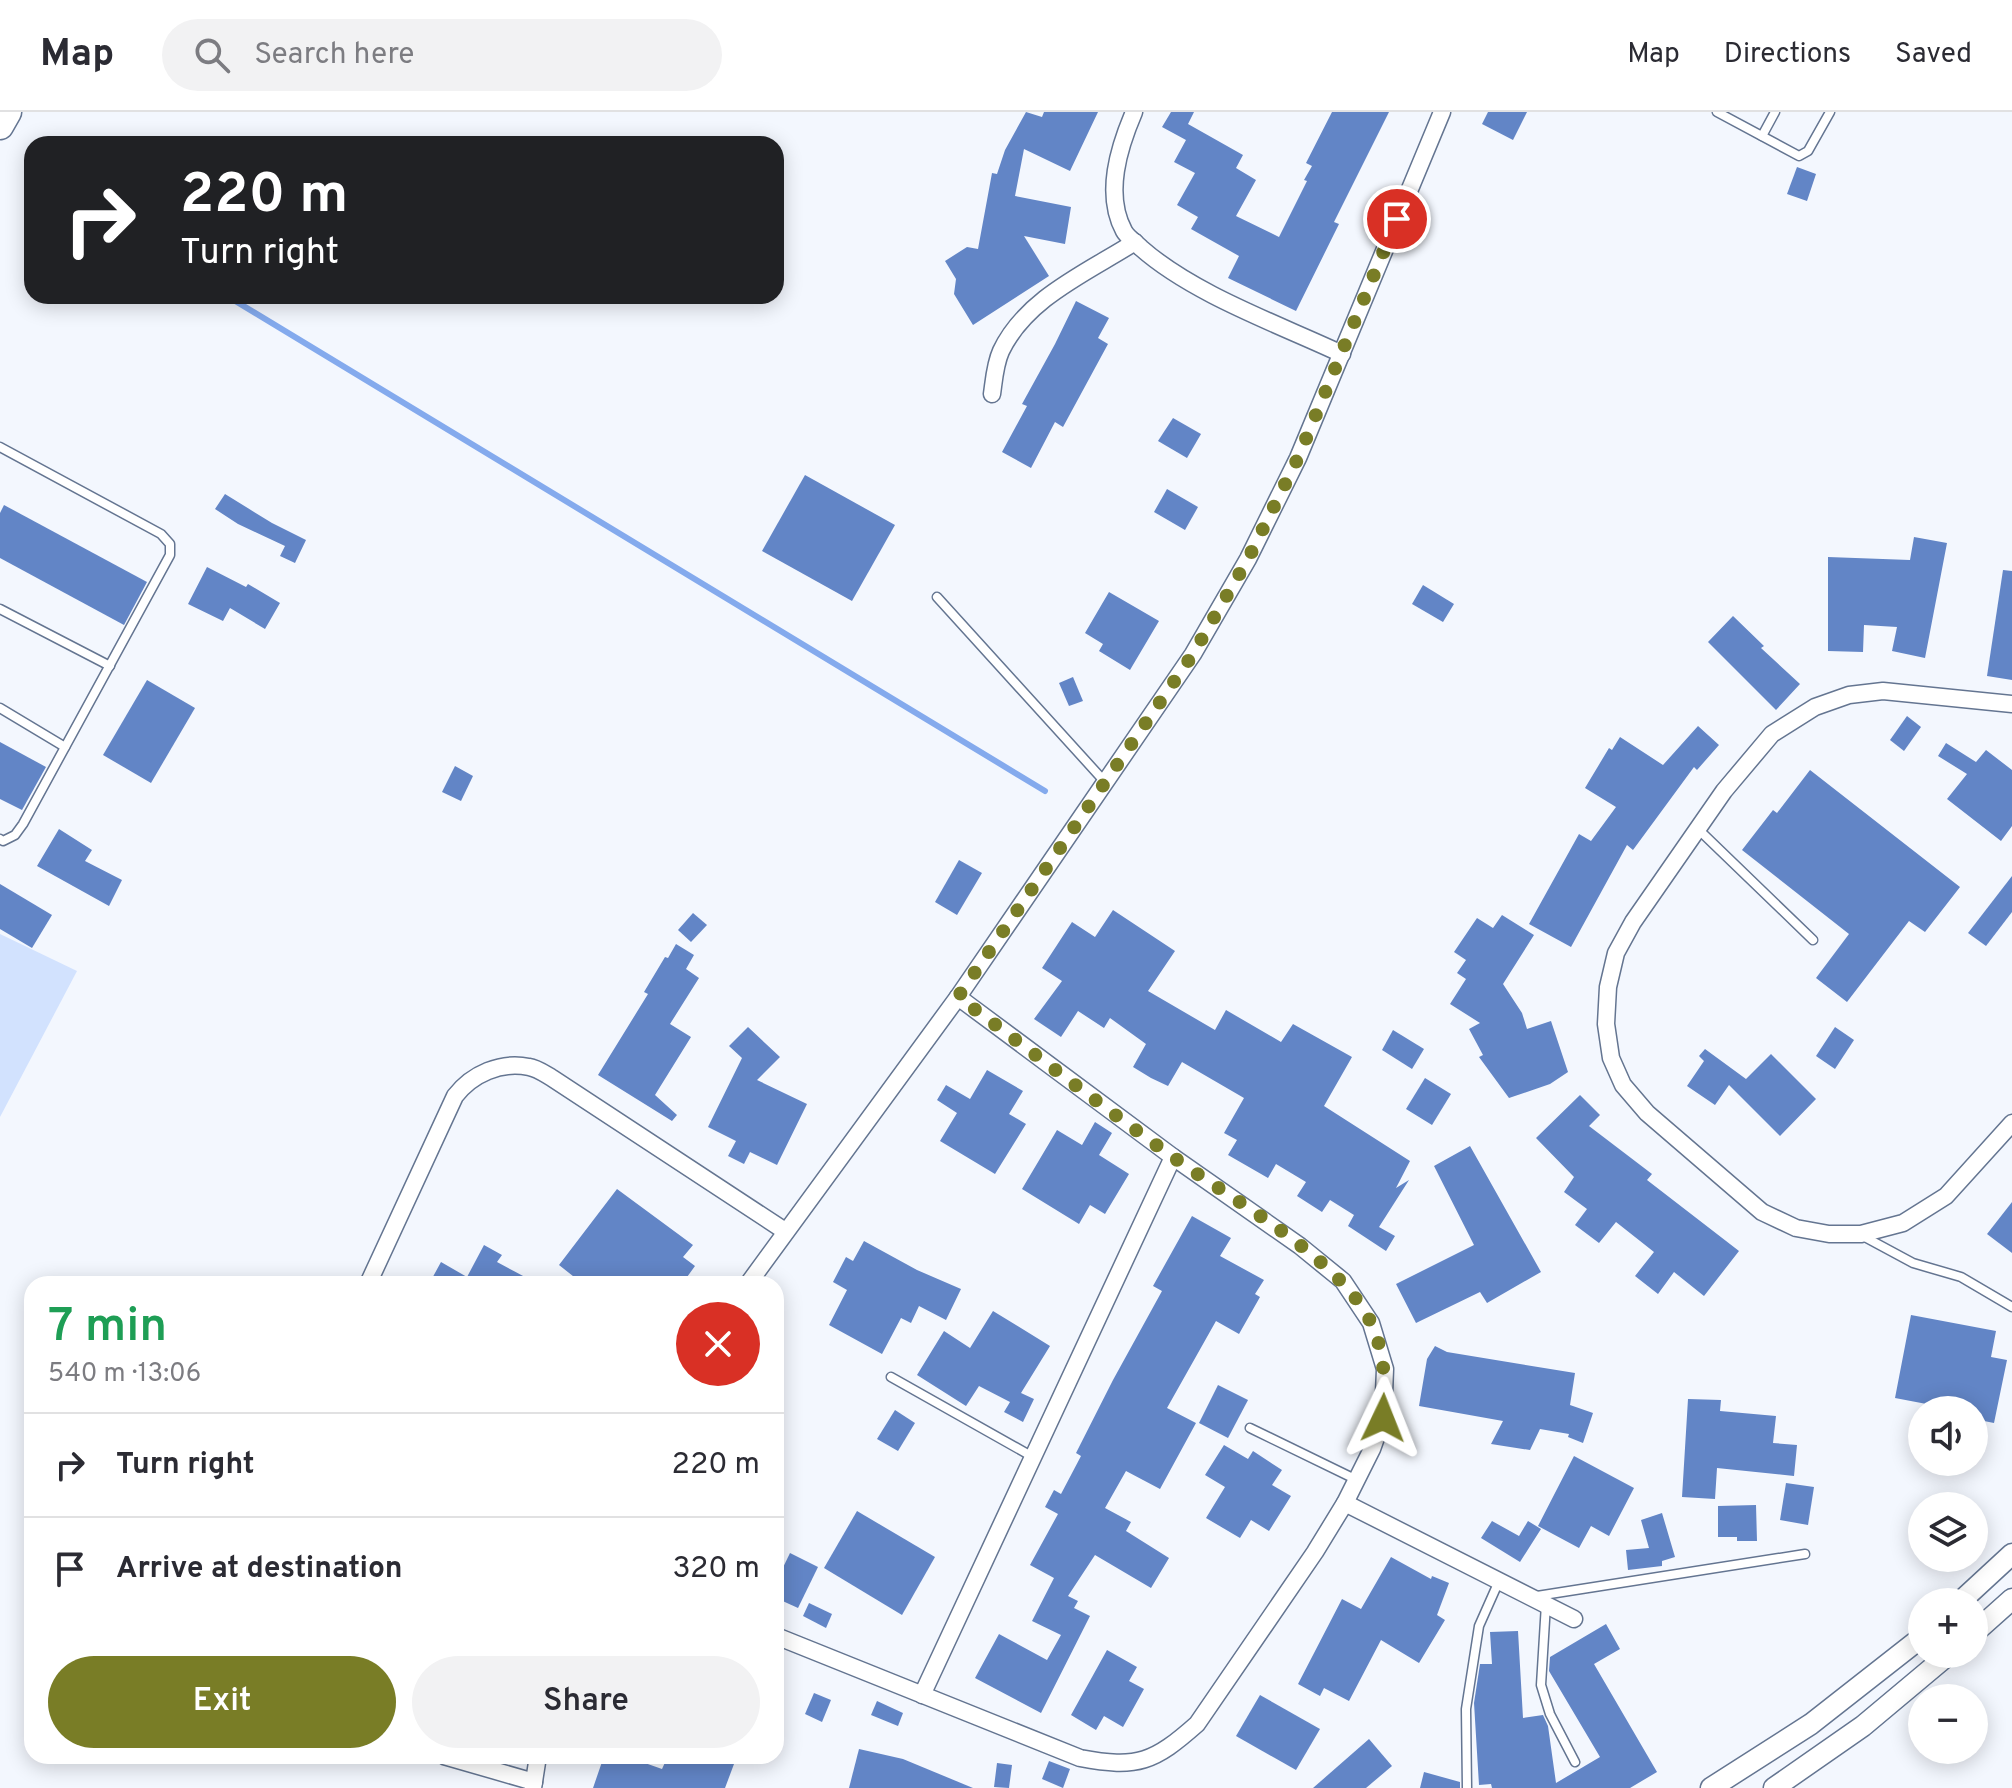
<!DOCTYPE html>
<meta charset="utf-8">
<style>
:root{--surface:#fff;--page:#f2f2f3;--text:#2b2b33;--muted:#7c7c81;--line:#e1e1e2;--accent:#797d26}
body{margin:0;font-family:Overpass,sans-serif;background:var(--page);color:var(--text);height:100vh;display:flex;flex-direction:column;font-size:30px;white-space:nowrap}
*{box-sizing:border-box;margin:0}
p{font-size:26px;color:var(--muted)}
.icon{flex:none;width:44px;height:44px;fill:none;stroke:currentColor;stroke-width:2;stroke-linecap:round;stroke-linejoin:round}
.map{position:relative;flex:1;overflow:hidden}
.drawer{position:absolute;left:24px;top:1164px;width:760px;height:488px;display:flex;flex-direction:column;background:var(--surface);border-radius:24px;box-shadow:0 4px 20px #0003}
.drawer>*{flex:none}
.banner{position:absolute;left:24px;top:24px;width:760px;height:168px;border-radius:24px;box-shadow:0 4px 20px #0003;background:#202124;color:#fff;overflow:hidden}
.controls{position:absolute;left:1908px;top:1284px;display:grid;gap:16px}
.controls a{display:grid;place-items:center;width:80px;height:80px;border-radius:50%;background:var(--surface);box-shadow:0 4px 20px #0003;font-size:40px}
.pin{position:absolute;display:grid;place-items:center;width:68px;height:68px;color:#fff;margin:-34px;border:4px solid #fff;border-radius:50%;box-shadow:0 2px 8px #0007}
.me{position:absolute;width:88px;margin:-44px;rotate:2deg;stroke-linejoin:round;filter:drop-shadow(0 0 6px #0008)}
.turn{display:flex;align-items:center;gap:28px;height:168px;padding:0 24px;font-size:36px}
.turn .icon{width:104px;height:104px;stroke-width:2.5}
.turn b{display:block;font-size:56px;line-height:68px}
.round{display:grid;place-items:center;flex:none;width:84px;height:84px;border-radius:42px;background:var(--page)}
.head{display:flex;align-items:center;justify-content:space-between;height:136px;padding:0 24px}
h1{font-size:48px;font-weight:600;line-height:60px;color:#1e9e55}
.primary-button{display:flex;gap:16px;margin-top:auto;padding:16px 24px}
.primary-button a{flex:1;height:92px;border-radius:48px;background:var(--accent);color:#fff;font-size:32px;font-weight:600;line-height:92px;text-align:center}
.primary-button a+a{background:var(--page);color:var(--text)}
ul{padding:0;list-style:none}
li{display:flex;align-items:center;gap:24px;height:104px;padding:0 24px;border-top:2px solid var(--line)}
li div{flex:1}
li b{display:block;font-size:30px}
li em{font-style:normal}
header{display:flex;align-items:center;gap:48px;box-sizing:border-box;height:112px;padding:0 40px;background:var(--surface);border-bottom:2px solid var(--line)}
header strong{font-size:38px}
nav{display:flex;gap:44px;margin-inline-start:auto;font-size:28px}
.search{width:560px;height:72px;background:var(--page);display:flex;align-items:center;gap:20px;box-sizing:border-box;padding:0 28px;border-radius:44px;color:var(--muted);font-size:30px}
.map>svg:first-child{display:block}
</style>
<header>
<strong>Map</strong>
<div class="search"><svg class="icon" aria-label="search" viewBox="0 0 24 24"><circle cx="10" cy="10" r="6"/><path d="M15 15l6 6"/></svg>Search here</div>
<nav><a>Map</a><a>Directions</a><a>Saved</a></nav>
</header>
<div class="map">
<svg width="2012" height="1676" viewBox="0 0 2012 1676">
<rect width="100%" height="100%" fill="#f3f7fe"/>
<polygon fill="#d2e2fe" points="0,822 77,859 0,1005"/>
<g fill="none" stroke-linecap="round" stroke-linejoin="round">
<polyline stroke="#84aaed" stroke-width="6" points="227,184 1045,679"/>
</g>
<g fill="#6285c6">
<polygon points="1026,0 1042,5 1044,0 1098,0 1070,59 1024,37 1015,84 1071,95 1065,132 1024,124 1049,164 973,213 954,182 956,167 945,149 967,135 978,137 992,61 997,62 1005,38"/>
<polygon points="1171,0 1194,0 1188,12 1243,43 1236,56 1256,68 1236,104 1279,125 1307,69 1304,68 1312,54 1306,51 1332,0 1389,0 1334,110 1339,112 1296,199 1228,166 1239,144 1191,117 1198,105 1177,93 1195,61 1174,50 1186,28 1162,15"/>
<polygon points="1488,0 1527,0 1513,28 1482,12"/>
<polygon points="1797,55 1816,62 1807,89 1787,82"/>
<polygon points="1076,189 1109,206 1098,226 1108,232 1063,315 1055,310 1031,356 1002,340 1027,294 1022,292 1055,232"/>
<polygon points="1173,306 1201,322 1187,346 1158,329"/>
<polygon points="805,363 895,413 852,489 762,439"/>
<polygon points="1167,377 1198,395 1185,418 1154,400"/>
<polygon points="225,382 272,411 306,428 295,451 280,444 285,434 238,412 215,397"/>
<polygon points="4,393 147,470 124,513 0,446 0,401"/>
<polygon points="1914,425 1947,431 1925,546 1892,539 1897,515 1864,513 1863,540 1828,539 1828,445 1910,448"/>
<polygon points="207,455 246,475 248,472 280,491 265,517 230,496 223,509 188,492"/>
<polygon points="2003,458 2012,459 2012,568 1987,564"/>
<polygon points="1423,473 1454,492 1443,510 1412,492"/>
<polygon points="1109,480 1159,509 1130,558 1099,539 1103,532 1085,521"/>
<polygon points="1733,504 1764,534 1761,536 1800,572 1776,598 1708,530"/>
<polygon points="1073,565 1083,589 1069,594 1059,571"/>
<polygon points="147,568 195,596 151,671 103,643"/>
<polygon points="1907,604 1921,615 1904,639 1890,628"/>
<polygon points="1698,614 1719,633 1697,658 1694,655 1633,738 1627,733 1571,835 1529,812 1579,722 1591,729 1616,695 1585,676 1609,636 1612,638 1620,625 1663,653"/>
<polygon points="0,630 46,655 22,698 0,687"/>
<polygon points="1946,631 1976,650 1986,638 2012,658 2012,714 2001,729 1947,687 1967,662 1938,644"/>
<polygon points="455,654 473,664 461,689 442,680"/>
<polygon points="1810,658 1960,775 1925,820 1909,809 1847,890 1816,866 1849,822 1742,738 1773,698 1777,701"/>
<polygon points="59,717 92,738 85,749 122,768 109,794 37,754"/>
<polygon points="959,748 982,761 957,803 935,790"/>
<polygon points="2012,764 2012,800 1986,834 1968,821"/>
<polygon points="0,772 52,803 32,836 0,817"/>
<polygon points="1113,798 1175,839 1148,879 1215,918 1226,898 1281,930 1293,912 1352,945 1324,994 1410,1049 1396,1076 1409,1068 1379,1115 1395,1124 1386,1139 1348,1114 1354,1103 1330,1088 1322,1100 1297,1084 1306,1070 1276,1052 1268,1066 1228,1043 1237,1028 1224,1021 1244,986 1182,950 1168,974 1151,966 1133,955 1146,932 1110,906 1104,916 1078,899 1061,925 1034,907 1062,869 1042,856 1072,810 1095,825"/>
<polygon points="693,801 707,813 691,830 678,818"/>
<polygon points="1502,803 1534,823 1503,872 1522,901 1527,917 1551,909 1568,960 1550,972 1509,986 1479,945 1483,943 1469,917 1480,911 1450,892 1466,867 1457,861 1466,848 1454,840 1477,806 1493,816"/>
<polygon points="676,832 694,843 686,857 699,866 670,912 691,925 655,983 677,1003 672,1009 598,963 648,882 644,880 665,845 668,846"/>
<polygon points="748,915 780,945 757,968 807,992 777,1053 750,1040 744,1052 728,1044 736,1029 708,1015 742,946 729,934"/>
<polygon points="1835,915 1854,928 1835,957 1816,944"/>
<polygon points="1393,918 1424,937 1412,957 1382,938"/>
<polygon points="1705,937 1746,967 1771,942 1816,987 1780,1024 1729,973 1715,993 1687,974 1704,949 1699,944"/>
<polygon points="987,958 1023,979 1009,1002 1026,1012 995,1062 940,1029 957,1001 937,988 946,973 970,987"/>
<polygon points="1425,966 1451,982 1432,1013 1406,997"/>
<polygon points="1580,983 1600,1003 1589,1014 1652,1062 1647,1068 1739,1139 1704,1184 1674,1160 1658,1182 1635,1164 1654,1140 1616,1110 1599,1131 1575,1113 1587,1097 1564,1080 1574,1065 1536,1026"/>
<polygon points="1095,1010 1112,1021 1099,1043 1129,1062 1105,1102 1090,1093 1079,1112 1022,1077 1057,1018 1082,1033"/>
<polygon points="1470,1034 1541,1160 1487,1191 1480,1180 1416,1211 1396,1172 1474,1133 1434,1054"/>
<polygon points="617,1077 693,1133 683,1145 695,1154 682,1172 583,1172 559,1153"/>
<polygon points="2012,1090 2012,1141 1987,1122"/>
<polygon points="1192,1104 1231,1126 1220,1144 1264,1168 1255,1182 1260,1185 1239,1222 1216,1209 1167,1296 1196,1311 1160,1377 1126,1359 1105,1396 1131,1410 1126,1419 1169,1446 1151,1476 1095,1443 1068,1484 1078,1489 1074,1496 1090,1504 1041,1601 975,1566 999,1522 1047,1548 1061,1523 1032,1509 1054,1466 1030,1453 1058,1402 1045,1395 1054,1378 1061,1382 1081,1344 1076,1341 1113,1268 1162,1179 1153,1174"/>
<polygon points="864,1129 917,1158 961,1177 946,1208 919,1194 911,1211 901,1206 882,1242 829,1213 847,1178 833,1170 846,1145 853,1149"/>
<polygon points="484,1133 502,1143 497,1150 538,1172 429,1172 441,1150 467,1165"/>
<polygon points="993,1199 1050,1234 1021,1281 1034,1287 1023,1310 1004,1300 1010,1290 979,1274 966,1294 917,1263 944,1219 970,1236"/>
<polygon points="1911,1203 1996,1219 1991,1245 2007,1248 1994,1311 1974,1307 1974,1298 1958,1298 1895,1286"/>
<polygon points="1435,1234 1447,1240 1575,1261 1570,1293 1593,1301 1583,1331 1568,1325 1569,1322 1540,1317 1530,1338 1491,1332 1503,1309 1419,1294 1427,1247"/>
<polygon points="1218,1273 1248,1288 1228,1326 1199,1311"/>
<polygon points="1688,1287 1721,1288 1720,1299 1776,1304 1773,1331 1797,1333 1794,1364 1717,1356 1715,1387 1682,1385"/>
<polygon points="895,1298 915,1311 898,1339 877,1327"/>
<polygon points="1224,1333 1248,1347 1253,1339 1282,1358 1272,1373 1291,1384 1269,1419 1251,1408 1240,1426 1206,1406 1225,1375 1205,1363"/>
<polygon points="1574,1344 1634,1376 1609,1424 1591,1414 1579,1436 1538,1414"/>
<polygon points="1786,1371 1814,1375 1808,1413 1780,1408"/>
<polygon points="1756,1393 1757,1429 1737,1429 1737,1425 1718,1425 1718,1394"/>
<polygon points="857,1399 935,1445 902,1503 824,1456"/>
<polygon points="1662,1401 1675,1445 1662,1449 1662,1454 1628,1458 1626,1438 1649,1436 1641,1408"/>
<polygon points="1492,1409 1519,1424 1528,1409 1541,1417 1520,1450 1481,1426"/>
<polygon points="790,1441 818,1455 798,1496 776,1486 776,1470"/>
<polygon points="1391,1445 1431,1467 1432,1464 1449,1471 1437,1503 1445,1508 1419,1551 1381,1528 1349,1589 1324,1576 1320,1584 1298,1572 1342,1487 1361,1497"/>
<polygon points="809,1491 832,1502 826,1516 803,1504"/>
<polygon points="1606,1512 1620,1537 1594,1552 1657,1660 1630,1676 1492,1676 1491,1672 1479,1673 1474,1591 1480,1552 1492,1552 1490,1520 1518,1519 1523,1606 1543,1603 1548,1614 1556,1671 1600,1645 1549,1559 1550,1545"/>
<polygon points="1107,1538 1137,1555 1129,1569 1144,1577 1123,1615 1104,1604 1096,1618 1071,1603"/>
<polygon points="814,1581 831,1588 822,1610 805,1602"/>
<polygon points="1260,1583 1320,1617 1296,1658 1236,1624"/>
<polygon points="877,1589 903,1601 898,1614 871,1603"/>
<polygon points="1369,1627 1392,1654 1366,1676 1313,1676"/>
<polygon points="859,1637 903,1647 973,1676 849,1676"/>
<polygon points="604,1644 625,1644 662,1657 668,1644 737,1644 725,1676 593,1676"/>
<polygon points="1049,1649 1070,1657 1063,1676 1042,1667"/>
<polygon points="997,1651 1012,1653 1009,1676 994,1675"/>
<polygon points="1424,1660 1460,1670 1460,1676 1420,1676"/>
</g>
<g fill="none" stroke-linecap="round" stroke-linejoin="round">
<defs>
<g id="service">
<polyline points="1717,0 1799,44 1808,39 1830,0"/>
<polyline points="1762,24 1775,0"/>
<polyline points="0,335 161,422 170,432 170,443 23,712 15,723 3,729 0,727"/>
<polyline points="937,485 1105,670"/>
<polyline points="0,497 110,554"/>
<polyline points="0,596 65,635"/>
<polyline points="1698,717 1813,828"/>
<polyline points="1861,1123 1913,1151 1961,1165 2012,1195"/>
<polyline points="891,1265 1033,1345"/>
<polyline points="1250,1316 1357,1368"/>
<polyline points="1537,1484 1805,1442"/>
<polyline points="1546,1492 1541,1573 1550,1602 1575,1650"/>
<polyline points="1467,1676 1466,1597 1479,1514 1499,1469"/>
</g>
<g id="minor">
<path d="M1134 0C1119 35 1104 82 1124 119 1127 125 1136 131 1141 136 1193 182 1278 212 1342 242"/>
<path d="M992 282C994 268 995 252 1001 239 1026 186 1088 160 1135 130"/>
<polyline points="2012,592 1883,579 1849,583 1815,595 1772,622 1724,679 1633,810 1616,841 1608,875 1606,912 1611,946 1623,973 1647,1001 1762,1100 1796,1116 1829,1122 1861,1122 1903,1111 1946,1084 2012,1011"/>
<path d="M368 1172 455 984C472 962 501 949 529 955 537 956 545 962 552 966L785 1119"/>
<polyline points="748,1172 958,885 1193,542 1248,447 1298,346 1442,0"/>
<polyline points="1345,1391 1574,1507"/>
<path d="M776 1524 1080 1646C1138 1657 1154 1650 1197 1612L1315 1440 1345 1391 1372 1337 1383 1306 1385 1257 1371 1211 1343 1169 1300 1134 1173 1045 958 885"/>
<polyline points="922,1583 1173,1045"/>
<polyline points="444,1644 534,1670"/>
<polyline points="533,1676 538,1644"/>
</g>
<g id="tertiary">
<polyline points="1960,1490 2012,1442"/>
<polyline points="1974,1521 2012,1487"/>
<polyline points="1711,1676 1811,1612 1922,1525"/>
<polyline points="1774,1676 1863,1614 1949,1542"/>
</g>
<polyline id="trunk" points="0,14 8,0"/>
</defs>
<use href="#service" stroke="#647591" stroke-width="11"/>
<use href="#minor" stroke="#647591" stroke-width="19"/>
<use href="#tertiary" stroke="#647591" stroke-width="23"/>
<use href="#trunk" stroke="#647591" stroke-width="29"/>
<use href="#service" stroke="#fff" stroke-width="8"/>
<use href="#minor" stroke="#fff" stroke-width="16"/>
<use href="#tertiary" stroke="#fff" stroke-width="20"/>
<use href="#trunk" stroke="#fff" stroke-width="26"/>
</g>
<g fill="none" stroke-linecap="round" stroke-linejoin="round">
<path stroke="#797d26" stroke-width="14" stroke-dasharray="0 25.2" d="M1383 1306C1385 1273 1386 1243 1371 1211 1341 1147 1231 1087 1173 1045 1100 993 1030 938 958 885L1193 542 1248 447 1298 346 1397 107"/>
</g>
</svg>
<div class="controls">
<a><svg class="icon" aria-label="sound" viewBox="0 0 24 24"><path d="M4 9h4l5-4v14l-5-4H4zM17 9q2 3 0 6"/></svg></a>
<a><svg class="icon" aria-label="layers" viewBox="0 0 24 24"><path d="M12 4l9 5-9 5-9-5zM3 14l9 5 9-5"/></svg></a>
<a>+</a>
<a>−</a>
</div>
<div class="pin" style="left:1397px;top:107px;background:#d93025"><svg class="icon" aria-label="arrive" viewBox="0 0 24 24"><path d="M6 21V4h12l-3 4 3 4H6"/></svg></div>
<svg class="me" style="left:1383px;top:1306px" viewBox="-20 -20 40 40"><path d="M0-17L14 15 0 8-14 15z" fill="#797d26" stroke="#fff" stroke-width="4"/></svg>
<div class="banner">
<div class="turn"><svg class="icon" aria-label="right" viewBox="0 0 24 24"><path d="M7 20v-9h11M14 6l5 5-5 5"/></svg><div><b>220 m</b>Turn right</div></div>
</div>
<section class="drawer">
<div class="head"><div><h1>7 min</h1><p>540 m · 13:06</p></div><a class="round" style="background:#d93025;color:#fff"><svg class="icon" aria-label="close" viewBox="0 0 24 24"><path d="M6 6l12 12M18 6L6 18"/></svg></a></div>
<ul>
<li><svg class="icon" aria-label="right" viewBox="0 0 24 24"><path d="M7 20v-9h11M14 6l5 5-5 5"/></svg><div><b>Turn right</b></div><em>220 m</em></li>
<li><svg class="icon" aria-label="arrive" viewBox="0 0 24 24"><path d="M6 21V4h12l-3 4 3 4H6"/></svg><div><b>Arrive at destination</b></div><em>320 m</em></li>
</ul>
<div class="primary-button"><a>Exit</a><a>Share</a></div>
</section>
</div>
